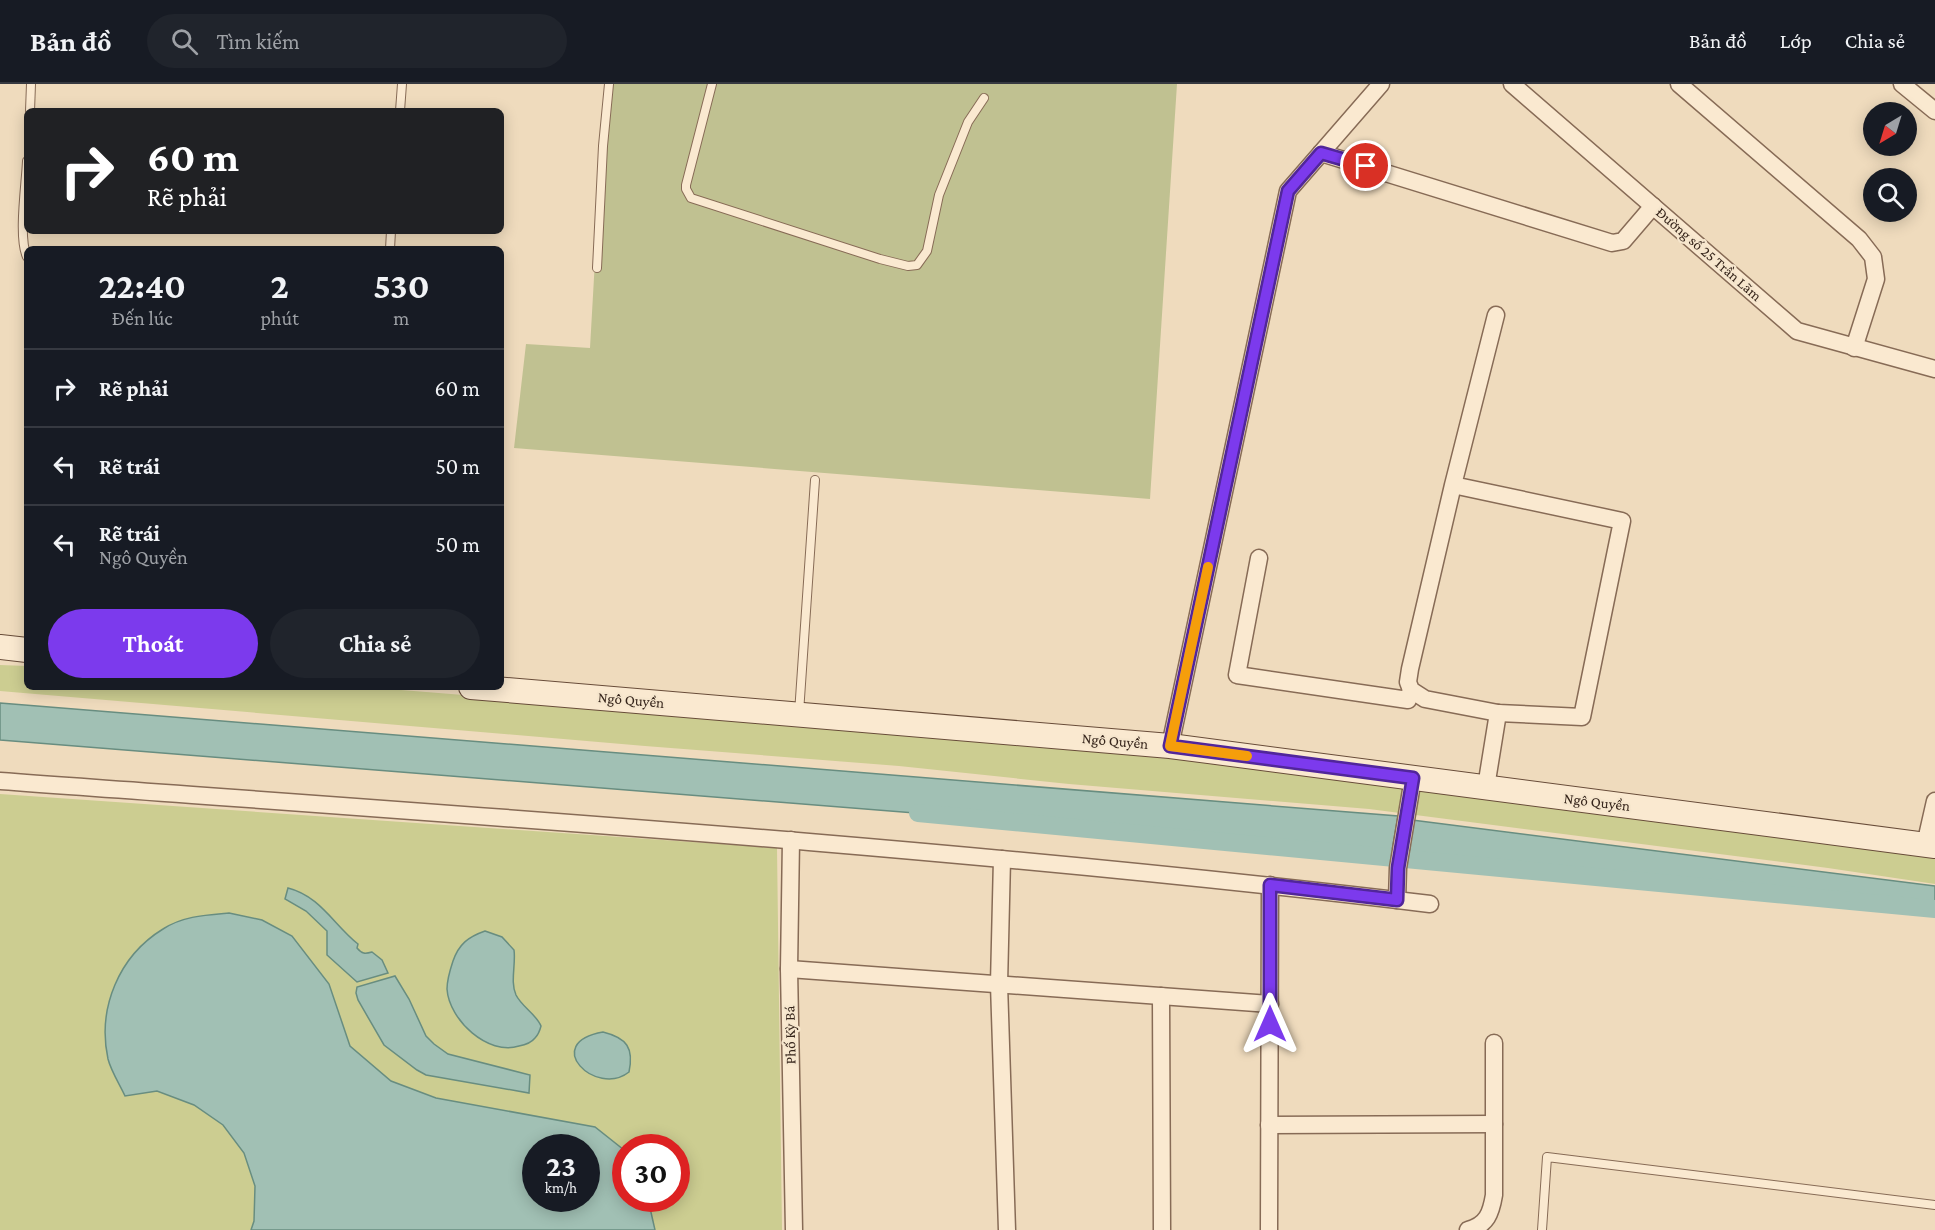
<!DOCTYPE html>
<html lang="vi">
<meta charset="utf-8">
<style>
:root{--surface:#171b24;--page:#20242c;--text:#f1f3f6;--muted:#9ea1a6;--line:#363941;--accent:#7c3aed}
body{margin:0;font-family:"Crimson Pro",serif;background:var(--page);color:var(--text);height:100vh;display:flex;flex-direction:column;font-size:22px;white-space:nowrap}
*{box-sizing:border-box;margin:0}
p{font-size:20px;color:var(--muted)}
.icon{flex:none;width:33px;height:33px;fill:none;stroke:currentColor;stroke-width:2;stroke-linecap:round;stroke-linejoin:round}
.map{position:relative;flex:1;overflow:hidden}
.drawer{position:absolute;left:24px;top:162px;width:480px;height:444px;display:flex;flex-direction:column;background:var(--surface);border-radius:9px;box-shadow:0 3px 15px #0003}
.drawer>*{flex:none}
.guide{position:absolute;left:24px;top:24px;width:480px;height:126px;border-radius:9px;box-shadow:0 3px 15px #0003;background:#202124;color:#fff;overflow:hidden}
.needle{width:39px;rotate:218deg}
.tools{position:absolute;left:1863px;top:18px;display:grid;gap:12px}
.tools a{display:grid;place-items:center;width:54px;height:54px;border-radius:50%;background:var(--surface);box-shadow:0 3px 15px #0003;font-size:30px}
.speed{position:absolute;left:522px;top:1050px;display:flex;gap:12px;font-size:30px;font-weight:700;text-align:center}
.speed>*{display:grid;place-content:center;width:78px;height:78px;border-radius:50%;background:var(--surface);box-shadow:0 3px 15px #0003;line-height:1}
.speed small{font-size:15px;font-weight:400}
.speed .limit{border:9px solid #d22;background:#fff;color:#111}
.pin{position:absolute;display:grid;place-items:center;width:51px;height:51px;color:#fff;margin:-26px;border:3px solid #fff;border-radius:50%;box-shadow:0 2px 6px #0007}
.me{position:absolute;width:66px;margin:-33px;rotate:0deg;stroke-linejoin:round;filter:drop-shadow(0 0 4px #0008)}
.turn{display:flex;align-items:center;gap:21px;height:126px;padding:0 24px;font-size:27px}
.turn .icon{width:78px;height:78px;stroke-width:2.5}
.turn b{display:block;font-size:42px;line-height:51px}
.eta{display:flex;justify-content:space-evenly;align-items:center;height:102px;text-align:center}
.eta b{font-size:36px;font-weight:700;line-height:42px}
.cta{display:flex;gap:12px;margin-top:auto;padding:12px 24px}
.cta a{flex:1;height:69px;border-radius:36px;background:var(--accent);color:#fff;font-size:24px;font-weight:700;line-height:69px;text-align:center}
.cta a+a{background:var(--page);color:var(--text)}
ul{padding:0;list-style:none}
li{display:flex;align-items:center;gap:18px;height:78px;padding:0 24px;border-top:2px solid var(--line)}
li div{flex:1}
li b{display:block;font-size:22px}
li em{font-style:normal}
header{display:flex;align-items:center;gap:36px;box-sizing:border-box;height:84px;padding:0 30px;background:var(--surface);border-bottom:2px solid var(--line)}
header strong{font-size:28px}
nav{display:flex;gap:33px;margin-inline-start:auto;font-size:21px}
.search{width:420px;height:54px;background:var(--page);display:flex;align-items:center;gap:15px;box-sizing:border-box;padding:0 21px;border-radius:33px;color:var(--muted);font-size:22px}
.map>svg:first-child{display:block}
</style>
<header>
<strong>Bản đồ</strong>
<div class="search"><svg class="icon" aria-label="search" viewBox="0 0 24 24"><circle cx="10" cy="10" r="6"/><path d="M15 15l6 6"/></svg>Tìm kiếm</div>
<nav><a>Bản đồ</a><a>Lớp</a><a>Chia sẻ</a></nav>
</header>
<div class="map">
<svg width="1935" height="1146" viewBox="0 0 1935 1146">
<rect width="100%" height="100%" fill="#efdbbd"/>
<g fill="#cccd91" fill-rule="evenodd">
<polygon points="0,581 27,582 27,603 364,603 648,626 1291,684 1935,773 1935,800 1828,784 1369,725 1069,700 899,682 645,662 0,607"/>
<path d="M0 710 777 764 782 1146H0ZM536 1064H586V1114H536ZM626 1064H676V1114H626Z"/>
</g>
<polygon fill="#c0c191" points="605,0 1177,0 1150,415 514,364 526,260 590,264"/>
<g fill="#a1c0b4" stroke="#688d80" stroke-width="1.5" fill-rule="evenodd">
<polygon points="0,619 1398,732 1392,767 0,656"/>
<polygon points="1412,736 1935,802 1935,829 1895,821 1409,776"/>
<path d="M288 804C320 812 334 841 358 860L357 864C362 870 365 870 372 868L382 876 388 889 357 898 327 871V847L306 827 285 815Z"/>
<path d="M229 829 262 836 292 852 329 900 350 962 391 997 436 1014 595 1043 624 1066 626 1069V1114L648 1115 655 1146H251L254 1137 255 1102 244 1069 223 1041 194 1021 157 1007 125 1012C120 1001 111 987 108 975 97 924 119 872 163 845 183 832 206 831 229 829ZM536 1064H586V1114H536Z"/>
<path d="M485 847 502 853 514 866C516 880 510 898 516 911 522 923 536 930 541 942 540 946 538 951 535 954 531 959 525 961 519 962 488 972 449 936 447 905 447 895 450 886 453 877 459 860 468 853 485 847Z"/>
<polygon points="395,892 409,915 426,952 434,960 448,970 530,991 529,1009 426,991 417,986 384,961 358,916 356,909 357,903"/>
<path d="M603 948C627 954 634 964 629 988 596 1014 540 959 603 948Z"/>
</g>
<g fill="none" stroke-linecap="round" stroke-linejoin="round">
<polyline stroke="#a1c0b4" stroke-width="18" points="918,729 1935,825"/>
<defs>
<g id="lane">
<polyline points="712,0 686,101 686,105 691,114 880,175 908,182 917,181 927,167 939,111 968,38 984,14"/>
<polyline points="30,27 31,0"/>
<polyline points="400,27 402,0"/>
<path d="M27 77C26 101 18 153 27 173"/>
<polyline points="390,165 391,147"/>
<polyline points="597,184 603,62 609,0"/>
<polyline points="799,629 815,396"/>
<polyline points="1542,1146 1547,1073 1935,1121"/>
</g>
<g id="street">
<polyline points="1512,0 1797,247 1935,285"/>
<polyline points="1679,0 1859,155 1873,173 1876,195 1854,264"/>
<polyline points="1902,0 1935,27"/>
<polyline points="1321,69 1612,159 1623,157 1653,122"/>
<polyline points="1453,401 1410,585 1408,598 1411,606 1425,615 1498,629 1582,633 1622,437 1453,401 1496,231"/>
<polyline points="1259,474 1237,591 1408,616 1411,606"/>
<polyline points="1170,662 1288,107 1381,0"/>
<path d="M0 697C477 732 955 763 1430 820"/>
<polyline points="1486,703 1498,629"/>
<polyline points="791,756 789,885 794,1146"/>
<polyline points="1925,761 1935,717"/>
<polyline points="1002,775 999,900 1007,1146"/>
<polyline points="1397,816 1398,784 1413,694"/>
<polyline points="789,885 1270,920"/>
<polyline points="1161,912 1162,1146"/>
<polyline points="1269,1041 1494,1040"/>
<polyline points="1269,1146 1270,801"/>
<path d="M1468 1146C1487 1141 1491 1129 1494 1111V959"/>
</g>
<g id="secondary">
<polyline points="0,563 27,566"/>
<polyline points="471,603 1170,662 1935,762"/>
</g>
</defs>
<use href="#lane" stroke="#876b56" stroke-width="10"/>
<use href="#street" stroke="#876b56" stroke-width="19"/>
<use href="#secondary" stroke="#684c39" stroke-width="26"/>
<use href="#lane" stroke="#fae9d0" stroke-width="8"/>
<use href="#street" stroke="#fae9d0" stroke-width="16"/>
<use href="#secondary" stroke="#fae9d0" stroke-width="24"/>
</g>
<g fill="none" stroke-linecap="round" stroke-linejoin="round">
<defs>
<polyline id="route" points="1270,940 1270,801 1397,816 1398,784 1413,694 1170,662 1288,107 1321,69 1366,82"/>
</defs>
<use href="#route" stroke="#51269a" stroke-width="15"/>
<use href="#route" stroke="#7c3aed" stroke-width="10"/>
<polyline stroke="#f59e0b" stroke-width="10" points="1208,483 1170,662 1247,672"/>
</g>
<g text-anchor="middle" stroke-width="4.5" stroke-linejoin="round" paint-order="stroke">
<g font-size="15" fill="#36251b" stroke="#f6e6cd">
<text transform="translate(1709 170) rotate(41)" y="5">Đường số 25 Trần Lãm</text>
<text transform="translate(631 616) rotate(5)" y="5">Ngô Quyền</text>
<text transform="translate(1115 657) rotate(5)" y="5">Ngô Quyền</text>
<text transform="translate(1597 718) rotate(7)" y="5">Ngô Quyền</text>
<text transform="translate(790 951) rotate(-91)" y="5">Phố Kỳ Bá</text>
</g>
</g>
</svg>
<div class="tools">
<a><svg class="needle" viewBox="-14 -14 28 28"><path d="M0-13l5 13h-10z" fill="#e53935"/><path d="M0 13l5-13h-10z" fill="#9ea1a6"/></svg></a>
<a><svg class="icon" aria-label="search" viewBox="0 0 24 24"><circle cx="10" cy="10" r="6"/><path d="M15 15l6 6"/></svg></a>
</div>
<div class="speed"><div>23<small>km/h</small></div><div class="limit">30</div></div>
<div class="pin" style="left:1366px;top:82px;background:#d93025"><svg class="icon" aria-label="arrive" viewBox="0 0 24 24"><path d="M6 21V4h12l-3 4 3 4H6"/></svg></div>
<svg class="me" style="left:1270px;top:940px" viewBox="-20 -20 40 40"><path d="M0-17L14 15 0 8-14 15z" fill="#7c3aed" stroke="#fff" stroke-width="4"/></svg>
<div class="guide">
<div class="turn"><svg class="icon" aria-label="right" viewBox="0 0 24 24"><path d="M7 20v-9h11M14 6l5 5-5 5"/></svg><div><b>60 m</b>Rẽ phải</div></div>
</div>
<section class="drawer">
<div class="eta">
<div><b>22:40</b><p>Đến lúc</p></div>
<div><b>2</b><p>phút</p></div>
<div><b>530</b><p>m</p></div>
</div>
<ul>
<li><svg class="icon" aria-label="right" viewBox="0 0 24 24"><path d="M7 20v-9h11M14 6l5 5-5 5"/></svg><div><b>Rẽ phải</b></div><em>60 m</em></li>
<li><svg class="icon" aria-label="left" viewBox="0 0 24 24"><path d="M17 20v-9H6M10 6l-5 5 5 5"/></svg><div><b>Rẽ trái</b></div><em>50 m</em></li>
<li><svg class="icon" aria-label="left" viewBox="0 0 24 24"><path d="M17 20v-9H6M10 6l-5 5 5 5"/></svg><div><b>Rẽ trái</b><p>Ngô Quyền</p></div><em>50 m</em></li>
</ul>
<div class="cta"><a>Thoát</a><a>Chia sẻ</a></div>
</section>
</div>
